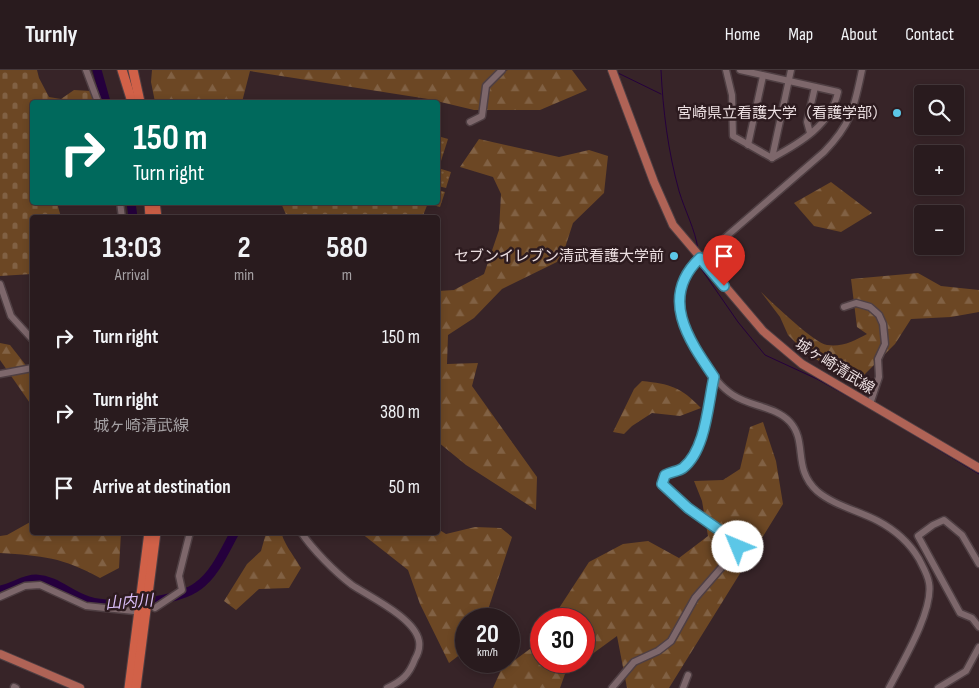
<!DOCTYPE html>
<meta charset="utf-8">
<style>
:root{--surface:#291b1e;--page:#35282b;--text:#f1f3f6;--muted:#a5a1a4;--line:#45393c}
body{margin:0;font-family:"Sofia Sans Condensed","Noto Sans JP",sans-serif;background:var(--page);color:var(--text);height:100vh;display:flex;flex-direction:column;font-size:19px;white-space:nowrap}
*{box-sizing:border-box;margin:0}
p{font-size:16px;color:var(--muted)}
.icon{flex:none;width:28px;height:28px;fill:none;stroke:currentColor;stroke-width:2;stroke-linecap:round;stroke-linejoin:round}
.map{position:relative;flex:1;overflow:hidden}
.panel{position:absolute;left:30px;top:145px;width:410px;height:320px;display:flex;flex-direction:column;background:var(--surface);border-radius:5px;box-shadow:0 2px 8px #0003,0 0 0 1px var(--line)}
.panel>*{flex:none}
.guide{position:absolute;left:30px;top:30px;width:410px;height:105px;border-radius:5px;box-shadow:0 2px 8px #0003,0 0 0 1px var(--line);background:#00695c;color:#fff;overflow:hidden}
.tools{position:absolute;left:914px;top:15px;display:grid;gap:10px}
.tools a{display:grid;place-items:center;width:50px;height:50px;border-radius:5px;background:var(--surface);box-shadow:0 2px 8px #0003,0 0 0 1px var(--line);font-size:25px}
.speed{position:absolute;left:455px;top:538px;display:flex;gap:10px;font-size:25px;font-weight:700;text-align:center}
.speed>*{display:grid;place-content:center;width:65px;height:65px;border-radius:50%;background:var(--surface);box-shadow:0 2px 8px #0003,0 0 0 1px var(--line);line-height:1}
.speed small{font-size:12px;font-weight:400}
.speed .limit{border:8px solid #d22;background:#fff;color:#111}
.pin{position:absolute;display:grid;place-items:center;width:42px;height:42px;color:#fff;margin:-51px -21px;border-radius:50% 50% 50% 0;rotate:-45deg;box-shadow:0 0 5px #0007}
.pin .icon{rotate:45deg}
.me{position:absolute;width:55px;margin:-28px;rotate:315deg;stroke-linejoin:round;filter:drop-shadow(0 0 4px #0008)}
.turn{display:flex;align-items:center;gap:18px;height:105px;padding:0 20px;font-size:22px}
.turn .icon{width:65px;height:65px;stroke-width:2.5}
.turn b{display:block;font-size:35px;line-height:42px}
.eta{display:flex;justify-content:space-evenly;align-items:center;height:85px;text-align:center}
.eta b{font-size:30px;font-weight:700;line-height:35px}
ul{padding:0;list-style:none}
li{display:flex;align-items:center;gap:15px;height:75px;padding:0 20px}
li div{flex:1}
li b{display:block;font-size:19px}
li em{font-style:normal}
header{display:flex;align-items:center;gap:30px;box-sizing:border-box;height:70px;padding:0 25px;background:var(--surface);border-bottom:1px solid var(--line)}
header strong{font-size:24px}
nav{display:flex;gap:28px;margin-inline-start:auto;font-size:18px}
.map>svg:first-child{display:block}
</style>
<header>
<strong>Turnly</strong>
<nav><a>Home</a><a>Map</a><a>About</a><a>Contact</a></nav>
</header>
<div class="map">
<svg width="979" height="618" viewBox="0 0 979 618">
<defs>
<pattern id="green-dots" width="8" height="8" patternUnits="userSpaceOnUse" patternTransform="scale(1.25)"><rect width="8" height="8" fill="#6c4724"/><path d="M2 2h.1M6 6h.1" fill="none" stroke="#816144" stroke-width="1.8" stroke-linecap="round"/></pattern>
<pattern id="forest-firs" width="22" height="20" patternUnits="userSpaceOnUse" patternTransform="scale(1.25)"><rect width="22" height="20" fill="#6c4724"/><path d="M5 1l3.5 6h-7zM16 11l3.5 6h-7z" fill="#816144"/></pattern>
<pattern id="cemetery-stones" width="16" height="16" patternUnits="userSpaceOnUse" patternTransform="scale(1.25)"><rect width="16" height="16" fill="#6c4724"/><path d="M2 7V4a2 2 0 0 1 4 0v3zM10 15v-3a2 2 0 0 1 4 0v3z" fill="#816144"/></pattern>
</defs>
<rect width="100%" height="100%" fill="#372428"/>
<g fill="url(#green-dots)">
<polygon points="438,66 448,69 441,91 438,90"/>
<polygon points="438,98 451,102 446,118 438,116"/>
<polygon points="438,120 445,122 440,137 433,135 438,132"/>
</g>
<g fill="url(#forest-firs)">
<polygon points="152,0 498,0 500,3 508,0 572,0 587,20 540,40 474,40 428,29 250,1 242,32 155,32 151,12"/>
<polygon points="479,69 559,87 589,80 608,86 604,123 573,153 561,190 502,219 474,248 448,265 447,294 478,293 472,316 537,407 536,440 466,395 438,372 438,221 454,220 484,204 499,160 501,124 493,107 460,97"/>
<polygon points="831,112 872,143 841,162 814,156 794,133"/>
<path d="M918 203 941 216 979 220V242L951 247 911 249 895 274 859 310 809 286 788 265 780 247 761 222C773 233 814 273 827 275 843 277 854 271 867 264L857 257 851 209Z"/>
<polygon points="0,273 10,275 32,303 32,336 0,290"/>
<path d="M642 311C670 314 681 317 701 338L680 346 652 343 632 356 624 364 613 362 634 319Z"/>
<polygon points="763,352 776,391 783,434 669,618 627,618 617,566 584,590 584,549 552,549 589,492 623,474 648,471 679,488 708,466 702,431 694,411 723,410 740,399 750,357"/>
<path d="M32 451V462L121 463 119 498 100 508C62 487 43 486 0 483V466L7 465Z"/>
<polygon points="475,457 501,458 512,467 485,549 466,549 466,580 449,593 420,534 408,500 361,463 438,462 438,459 446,464"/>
<path d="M266 463H282C282 471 296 489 301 498L289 518 259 519 236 540 224 531 247 494 261 481Z"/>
<polygon points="541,565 541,591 582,591 565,604 560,618 493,618 501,600 534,576"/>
</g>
<g fill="url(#cemetery-stones)">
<polygon points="0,0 37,0 39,8 49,27 61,29 74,20 91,21 94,32 32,32 32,132 57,133 61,147 32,148 32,204 0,206"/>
<polygon points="281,133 428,133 422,148 287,147"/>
</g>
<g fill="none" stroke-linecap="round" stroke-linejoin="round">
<g stroke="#25003d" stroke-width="1">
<path d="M661 0C663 41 668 81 679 121 685 141 695 159 698 179"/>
<polyline points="618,3 661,24"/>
<polyline points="701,193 702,200 738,252 765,285 817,309 869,338 979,404"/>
</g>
<g stroke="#25003d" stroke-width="9">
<polyline points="97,0 106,32"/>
<polyline points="131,132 133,148"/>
<path d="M0 520C13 518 23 509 36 509 57 510 70 526 89 531 112 539 179 531 198 516 215 504 225 480 235 462"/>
</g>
<defs>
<g id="minor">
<polyline points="86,0 98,32"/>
<polyline points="726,0 732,25 733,66 772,88"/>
<path d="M740 0 838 22C831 55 800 73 772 88"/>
<path d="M862 0C854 38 852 53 824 82L691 197C668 227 685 262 703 291 711 303 720 317 733 325 751 337 775 336 790 352 808 372 792 398 817 421 833 435 859 441 878 451 895 460 909 472 919 489 923 497 928 505 929 513 934 540 902 593 889 618"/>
<polyline points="470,52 482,46 486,16 502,0"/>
<polyline points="810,63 807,52 815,17"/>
<polyline points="748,75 763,6"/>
<polyline points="772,88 791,0"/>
<polyline points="120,132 122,148"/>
<polyline points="0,214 11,246 32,269"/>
<polyline points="844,237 856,233 870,237 879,245 883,254 885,274 878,289 879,307 870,334"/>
<polyline points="0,304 32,298"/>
<path d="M301 462C312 479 336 503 352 515 370 527 415 548 419 571 420 577 418 584 415 589 409 605 402 611 387 618"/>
<polyline points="979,494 962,465 944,450 933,455 918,466 960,543 972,548 979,557"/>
<polyline points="0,527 25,516 40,515 86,536 134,541"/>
<polyline points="155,538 182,520 179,506 190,462"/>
<polyline points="14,617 16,618"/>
<path d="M612 618 634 592 658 581 671 571 695 528 735 482 739 474 688 437 662 414 665 405C671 402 679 401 683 398 706 380 708 333 714 307"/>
<polyline points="683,618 688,605"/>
<polyline points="938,618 966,601 979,577"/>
</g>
<g id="major">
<polyline points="612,0 654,112 673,155 763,261 802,294 979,398"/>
<polyline points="0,584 80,618"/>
</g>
<g id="highway">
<polyline points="122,0 132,32"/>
<polyline points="133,0 140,32"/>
<polyline points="149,132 150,148"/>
<polyline points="155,132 157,148"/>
<polyline points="129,618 149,462"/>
<polyline points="136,618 156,462"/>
</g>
</defs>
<use href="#minor" stroke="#4f3f43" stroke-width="9"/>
<use href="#major" stroke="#4f3f43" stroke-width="10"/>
<use href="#highway" stroke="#4f3f43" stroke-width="11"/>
<use href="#minor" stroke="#7d676b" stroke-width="6"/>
<use href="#major" stroke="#af6356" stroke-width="8"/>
<use href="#highway" stroke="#d16148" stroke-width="9"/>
</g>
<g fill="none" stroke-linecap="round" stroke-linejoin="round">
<defs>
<path id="route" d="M724 216 700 188C659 227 688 269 714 307 708 333 706 380 683 398 679 401 671 402 665 405L662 414 688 438 739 474 738 477"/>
</defs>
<use href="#route" stroke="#3c8196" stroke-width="12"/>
<use href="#route" stroke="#5cc7e7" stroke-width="9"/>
</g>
<g fill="#5cc7e7" stroke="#2d1b1f" stroke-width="2">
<circle cx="897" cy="43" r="5"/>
<circle cx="674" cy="186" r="5"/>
</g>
<g text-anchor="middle" stroke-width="5" stroke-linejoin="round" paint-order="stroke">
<g font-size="15" fill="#ebdee0" stroke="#2d1b1f" text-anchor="end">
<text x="887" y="48">宮崎県立看護大学（看護学部）</text>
<text x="664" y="191">セブンイレブン清武看護大学前</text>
</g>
<g font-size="15" fill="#ebdee0" stroke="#2d1b1f">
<text transform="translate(835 296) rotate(32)" y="5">城ヶ崎清武線</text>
</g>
<g font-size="16" font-style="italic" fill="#d8bcf5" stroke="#2d1b1f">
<text transform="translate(129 531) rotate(-4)" y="6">山内川</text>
</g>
</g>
</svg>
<div class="tools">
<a><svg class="icon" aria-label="search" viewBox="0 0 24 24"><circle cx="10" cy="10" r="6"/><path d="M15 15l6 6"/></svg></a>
<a>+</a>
<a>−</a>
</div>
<div class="speed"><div>20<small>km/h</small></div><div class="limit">30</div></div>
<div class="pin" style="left:724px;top:216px;background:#d93025"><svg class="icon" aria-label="arrive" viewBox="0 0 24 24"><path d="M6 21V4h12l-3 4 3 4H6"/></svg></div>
<svg class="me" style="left:738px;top:477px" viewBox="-20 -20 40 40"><circle r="19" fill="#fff"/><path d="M0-13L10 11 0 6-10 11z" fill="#5cc7e7"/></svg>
<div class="guide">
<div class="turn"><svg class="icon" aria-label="right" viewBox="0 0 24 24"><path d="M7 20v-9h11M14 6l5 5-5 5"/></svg><div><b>150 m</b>Turn right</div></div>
</div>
<section class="panel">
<div class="eta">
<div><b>13:03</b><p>Arrival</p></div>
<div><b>2</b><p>min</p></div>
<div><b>580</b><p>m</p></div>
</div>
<ul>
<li><svg class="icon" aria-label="right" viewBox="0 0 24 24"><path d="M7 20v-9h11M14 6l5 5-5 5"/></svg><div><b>Turn right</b></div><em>150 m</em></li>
<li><svg class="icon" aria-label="right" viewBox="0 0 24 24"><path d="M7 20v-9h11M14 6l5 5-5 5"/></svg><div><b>Turn right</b><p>城ヶ崎清武線</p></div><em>380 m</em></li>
<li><svg class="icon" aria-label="arrive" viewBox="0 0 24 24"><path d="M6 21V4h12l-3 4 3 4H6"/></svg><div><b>Arrive at destination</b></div><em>50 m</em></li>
</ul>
</section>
</div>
